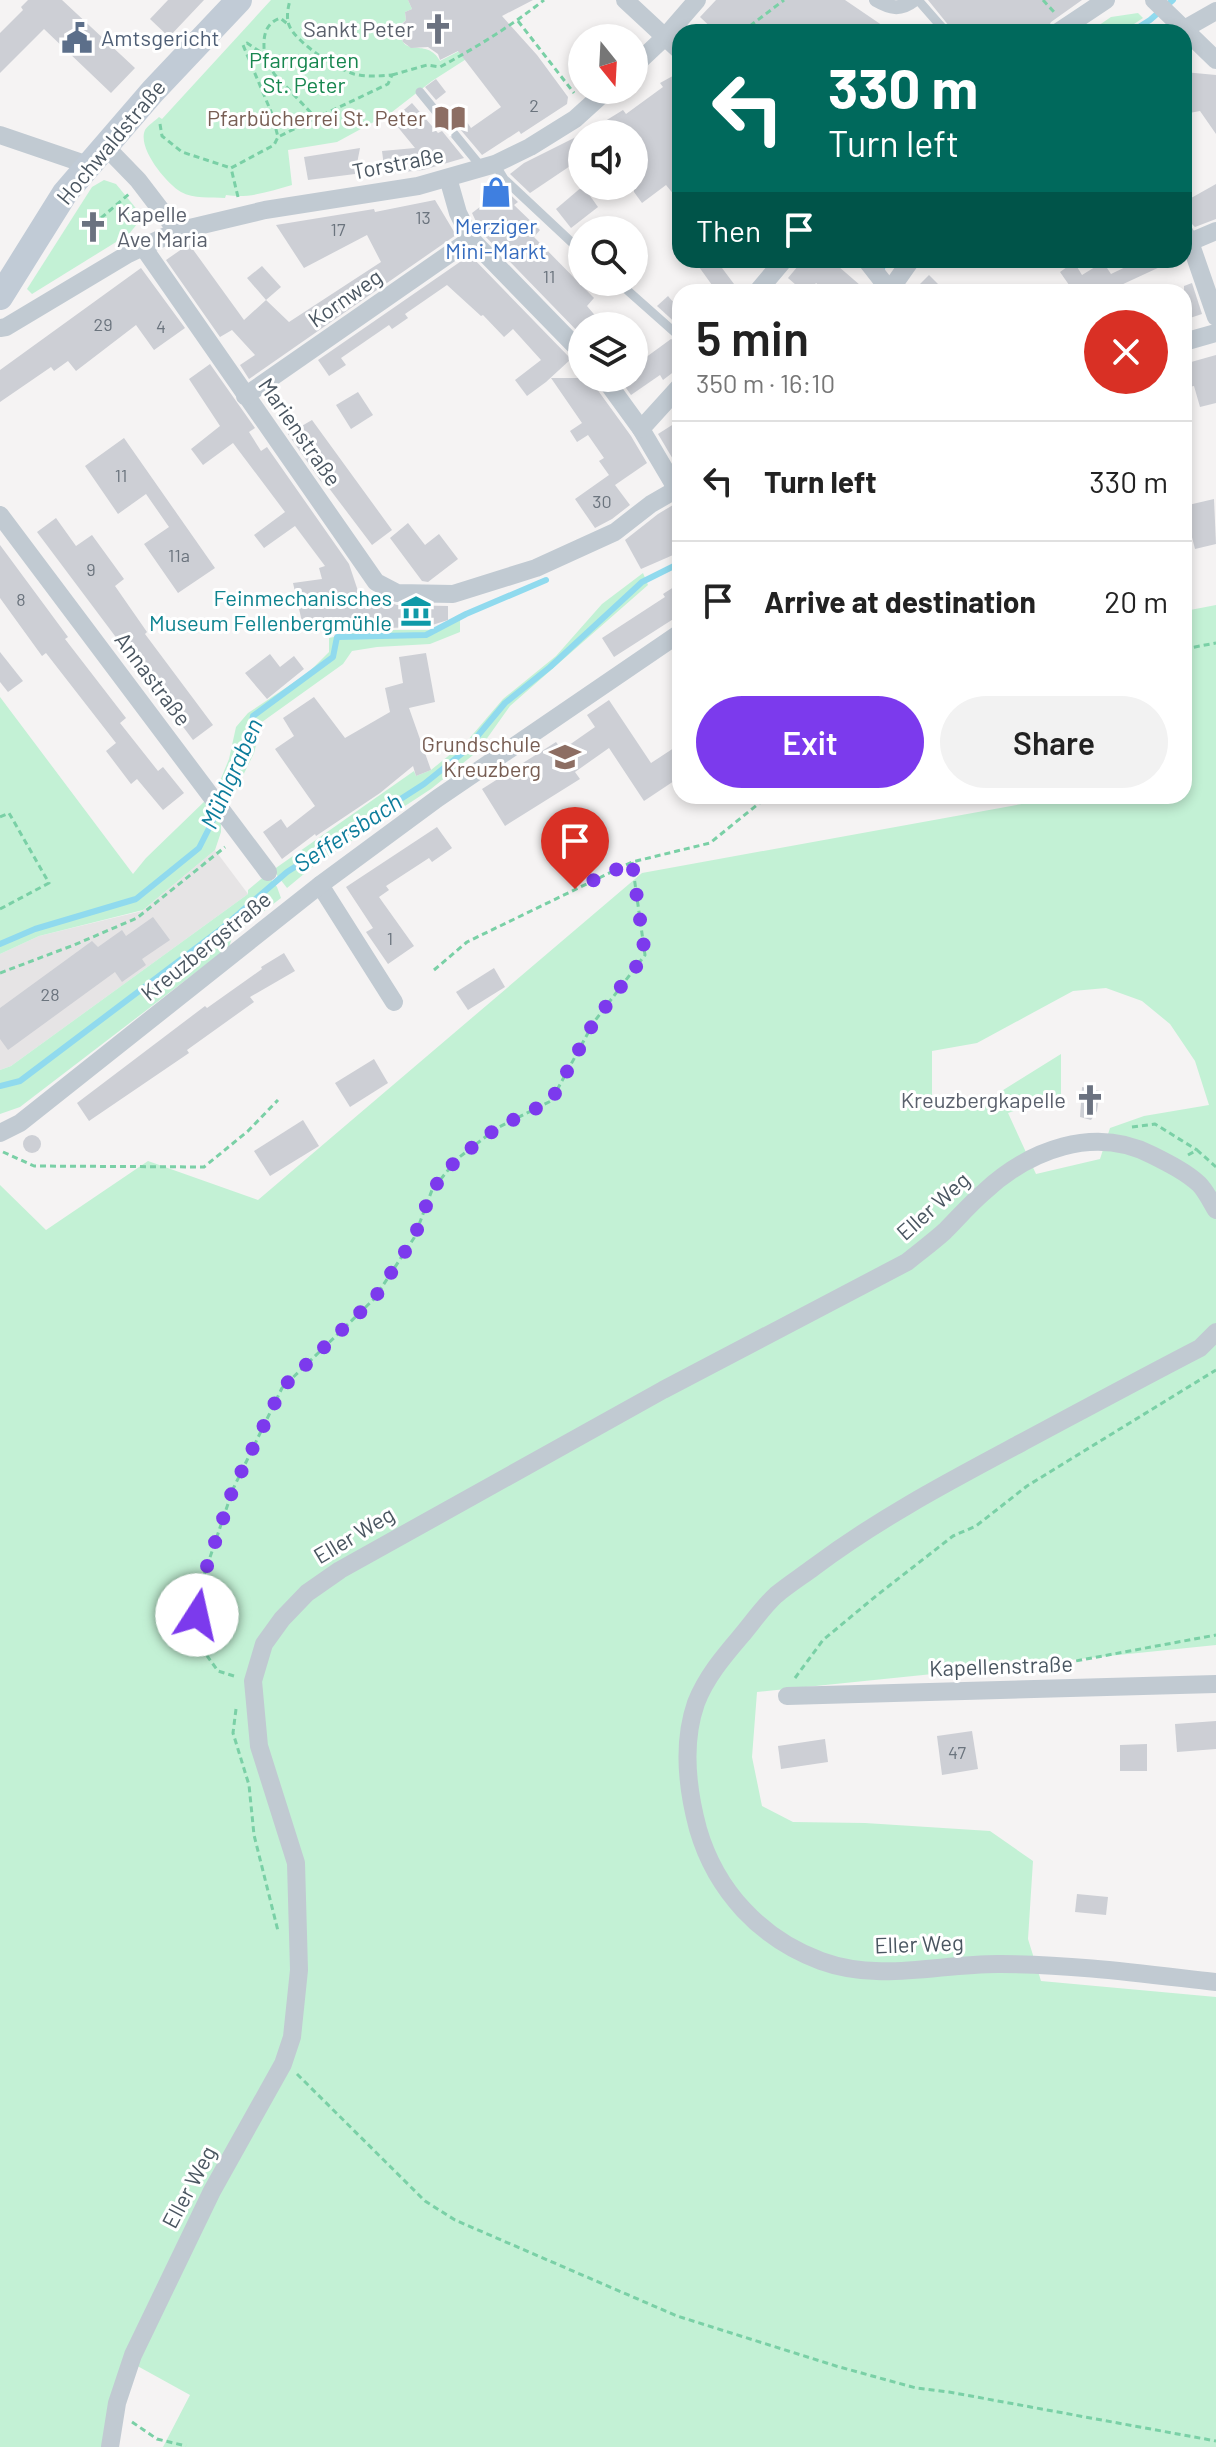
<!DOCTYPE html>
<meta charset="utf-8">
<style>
:root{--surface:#fff;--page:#f2f2f2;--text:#222;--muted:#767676;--line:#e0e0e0;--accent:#7c3aed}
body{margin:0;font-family:Barlow,sans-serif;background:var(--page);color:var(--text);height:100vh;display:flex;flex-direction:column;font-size:30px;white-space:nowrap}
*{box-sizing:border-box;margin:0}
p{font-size:26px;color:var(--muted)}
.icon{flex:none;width:44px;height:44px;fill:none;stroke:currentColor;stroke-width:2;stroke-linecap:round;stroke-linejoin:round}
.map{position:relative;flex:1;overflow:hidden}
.side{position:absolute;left:672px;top:284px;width:520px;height:520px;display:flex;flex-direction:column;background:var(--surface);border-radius:24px;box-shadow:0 4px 12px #0003}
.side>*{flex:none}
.hud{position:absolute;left:672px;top:24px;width:520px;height:244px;border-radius:24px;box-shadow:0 4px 12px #0003;background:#00695c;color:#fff;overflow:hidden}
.needle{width:52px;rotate:162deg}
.buttons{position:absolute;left:568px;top:24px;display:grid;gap:16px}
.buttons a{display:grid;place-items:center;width:80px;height:80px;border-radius:50%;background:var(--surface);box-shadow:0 4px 12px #0003;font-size:40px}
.pin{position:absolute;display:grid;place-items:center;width:68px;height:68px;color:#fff;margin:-82px -34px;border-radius:50% 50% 50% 0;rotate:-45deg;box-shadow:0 0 8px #0007}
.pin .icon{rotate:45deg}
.me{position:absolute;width:88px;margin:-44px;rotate:10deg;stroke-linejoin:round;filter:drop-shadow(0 0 6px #0008)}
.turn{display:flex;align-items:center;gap:28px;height:168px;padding:0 24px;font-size:36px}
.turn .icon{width:104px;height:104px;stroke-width:2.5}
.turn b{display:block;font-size:56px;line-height:68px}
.then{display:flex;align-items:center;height:76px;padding:0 24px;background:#0003;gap:16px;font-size:30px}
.round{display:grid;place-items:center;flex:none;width:84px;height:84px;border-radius:42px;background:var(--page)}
.summary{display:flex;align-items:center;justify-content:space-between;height:136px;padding:0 24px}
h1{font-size:48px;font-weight:600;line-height:60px}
.button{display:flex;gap:16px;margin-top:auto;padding:16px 24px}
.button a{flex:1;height:92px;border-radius:48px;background:var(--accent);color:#fff;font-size:32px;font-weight:600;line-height:92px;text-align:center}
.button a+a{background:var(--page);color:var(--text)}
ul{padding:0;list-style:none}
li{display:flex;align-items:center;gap:24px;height:120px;padding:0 24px;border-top:2px solid var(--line)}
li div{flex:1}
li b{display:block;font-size:30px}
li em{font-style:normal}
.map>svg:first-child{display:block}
</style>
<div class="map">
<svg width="1216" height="2447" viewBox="0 0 1216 2447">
<rect width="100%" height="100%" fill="#f5f3f3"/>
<polygon fill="#e6e4e5" points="215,850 248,894 11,1066 0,1070 0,954 39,936 142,911"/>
<g fill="#c3f1d5" fill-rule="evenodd">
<path d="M271 0H408L412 9 405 12 406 20 401 24C397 63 427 35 440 61L467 47 471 56 432 81 392 112 337 142 288 150 292 185C270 191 249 199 226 195L225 198C212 197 193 199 181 192 166 183 137 148 145 130 148 125 155 121 159 117L162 119Z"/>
<polygon points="1138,13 1143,18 1122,32 1089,32 1111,17"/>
<polygon points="104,180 116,184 139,212 137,224 129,234 32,294 27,289 92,187"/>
<polygon points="643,573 648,585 510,706 478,751 431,789 316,864 287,888 273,870 414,771 416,776 431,770 468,740 503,699 556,656 602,604"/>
<path d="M1216 605V1645L757 1692 752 1757 762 1806 793 1822 865 1823 990 1831 1033 1861 1028 1939 1041 1981 1216 1997V2447H163L190 2395 132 2363 106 2447H0V1185L46 1230 148 1161 258 1200 642 873 1066 796H1184L1185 611ZM1106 988 1142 1001 1170 1024 1195 1061 1209 1105 1144 1116 1110 1128 1100 1159 1036 1174 1008 1113 1061 1095V1054L976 1107 932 1096V1051L977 1043 1073 991Z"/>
<polygon points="460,614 460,632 430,644 377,647 352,651 343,664 262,722 254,753 233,796 220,781 229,759 236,727 248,713 308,673 329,652 329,638 368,630 432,630"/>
<polygon points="0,697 133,874 146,858 207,799 221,815 221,832 215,850 143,910 39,936 0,954"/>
<polygon points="267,874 277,887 281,898 233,935 229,947 20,1107 0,1114 0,1070 11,1066 248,894 248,890"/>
</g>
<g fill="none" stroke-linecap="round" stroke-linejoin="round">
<g stroke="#90daee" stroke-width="6">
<polyline points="1131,32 1150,20 1173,0"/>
<polyline points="881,273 884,260"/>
<polyline points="0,944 35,929 136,899 199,848 230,787 245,753 253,716 333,657 337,637 426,635 466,614 546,580"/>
<polyline points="0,1086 20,1081 220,930 287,872 424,784 465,751 505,703 550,667 642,582 680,563"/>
</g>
</g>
<g fill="#cdcfd5">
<polygon points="28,0 62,0 135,68 111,93 44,29 0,73 0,33 23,10 21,7"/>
<polygon points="168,0 204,0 169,37 150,19"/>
<polygon points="408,0 533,0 502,16 537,55 568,97 567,104 521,134 519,131 482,155 454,122 463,116 471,128 501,107 458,51 440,60 438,54 428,47 411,48 403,42 400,34 401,25 406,20 405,12 412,9"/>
<polygon points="716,0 845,0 892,32 716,32 700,17"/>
<polygon points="928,0 1082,0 1051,22 1046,32 954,32"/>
<polygon points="680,72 680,202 666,185 642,203 634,192 634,134 584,134 623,110 626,114 663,87 660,83"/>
<polygon points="1184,72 1216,75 1216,134 1200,111 1184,114"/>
<polygon points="436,79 446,92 436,100 425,87"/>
<polygon points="412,103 438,133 442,131 464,158 423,170 385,174 382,151 415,148 392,120"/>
<polygon points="582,134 582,158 530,193 510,174 524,163"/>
<polygon points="360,148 355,174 308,180 304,157"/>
<polygon points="498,183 518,202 514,205 540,230 534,237 594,298 587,306 604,326 582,326 582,336 481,232 472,213 489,200 484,193"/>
<polygon points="1216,184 1216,219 1195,227 1190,222 1184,220 1184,202"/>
<polygon points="583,186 598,207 571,228 556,209"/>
<polygon points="435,200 456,235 249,379 240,365 255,355 232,330 220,337 166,260 189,244 244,320 266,300 289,322 381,262 367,235 304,268 276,225 374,209 375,212"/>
<polygon points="470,255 571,359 546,382 527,396 515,380 541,360 513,329 504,337 483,315 481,316 447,285 405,314 408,318 392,329 389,325 341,358 346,365 329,376 318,360"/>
<polygon points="694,260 716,260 740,292 717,292"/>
<polygon points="803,260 831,260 868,292 827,292 816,283 809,292 804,292 788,278"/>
<polygon points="1140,260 1175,260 1106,292 1074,292 1060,272 1074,262 1082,275 1103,262 1111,274"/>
<polygon points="262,266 281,287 266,300 247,278"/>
<polygon points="141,268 185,328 154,350 136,325 76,371 68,361 54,371 51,367 0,402 0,370"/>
<polygon points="929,275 946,292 912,292"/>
<polygon points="1192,283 1202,314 1184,320 1184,286"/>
<polygon points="668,296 680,310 680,327 657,306"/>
<polygon points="671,339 680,344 680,367 663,380 660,375 631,395 619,378 634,378 634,366"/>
<polygon points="1216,355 1216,403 1200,407 1194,386 1184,388 1184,364"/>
<polygon points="210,364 255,428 249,432 261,451 267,447 349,564 362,603 388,602 397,605 448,606 448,620 426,627 384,628 367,623 330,623 303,626 293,583 322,579 319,568 325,566 295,526 264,548 254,535 285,512 233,443 203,465 191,449 220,426 189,379"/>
<polygon points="551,378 592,378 594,385 631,436 647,463 615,485 630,505 612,519 595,528 575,499 609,475 599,461 604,458 588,435 577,442 570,431 582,423"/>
<polygon points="358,392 373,415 351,429 336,405"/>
<polygon points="312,420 392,530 372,545 319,475 322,483 288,434"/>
<polygon points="680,420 680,471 658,434"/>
<polygon points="124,438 215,568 178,593 144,544 169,527 146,494 118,514 85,466"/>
<polygon points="1214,499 1216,544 1195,549 1184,506"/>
<polygon points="673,505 680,507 680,552 641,569 625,540 658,514"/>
<polygon points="56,518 76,546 92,535 124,579 115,586 147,632 145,634 213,725 193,740 37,532"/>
<polygon points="408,523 425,545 439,534 458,559 428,582 422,581 390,538"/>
<polygon points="0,545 68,637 65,639 126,718 120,723 158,771 163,767 184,793 163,810 137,779 131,784 106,751 116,743 46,653 42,656 0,598"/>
<polygon points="680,583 680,620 678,616 614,657 602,638 665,597 663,594"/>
<polygon points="0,652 23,681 8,692 0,682"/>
<polygon points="426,653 435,702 409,708 431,770 416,776 413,766 380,793 316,836 315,834 282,859 263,832 281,819 287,828 315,806 275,749 294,736 283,718 314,697 345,738 390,712 385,688 403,683 399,657"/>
<polygon points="270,654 280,667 294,656 304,669 267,699 245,673"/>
<polygon points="609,700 651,763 680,744 680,777 644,801 609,748 575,772 580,779 505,826 482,789 556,742 562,750 595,727 587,715"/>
<polygon points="437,827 452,848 432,862 429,858 386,886 389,890 379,897 414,946 388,964 366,932 373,928 346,887"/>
<polygon points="153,917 170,940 142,959 146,965 122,982 115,972 8,1050 0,1039 0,1008 92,941 98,947 122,930 126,936"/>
<polygon points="284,953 295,971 250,997 254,1002 187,1050 189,1053 89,1121 77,1103 205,1006 207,1008 262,969 261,967"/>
<polygon points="494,968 505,987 468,1010 456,992"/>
<polygon points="374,1059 388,1083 350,1107 335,1083"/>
<polygon points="1082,1087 1100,1091 1097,1111 1091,1120 1080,1117"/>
<polygon points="303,1120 319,1146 270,1176 254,1151"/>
<circle cx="32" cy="1144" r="9"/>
<polygon points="1216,1721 1216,1749 1177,1752 1175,1724"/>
<polygon points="972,1731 978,1769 942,1775 937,1736"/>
<polygon points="825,1739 828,1762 781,1769 778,1746"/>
<polygon points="1147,1744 1147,1771 1120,1771 1120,1745"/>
<polygon points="1077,1894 1108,1897 1106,1915 1075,1912"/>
</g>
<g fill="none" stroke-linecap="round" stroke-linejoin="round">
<g stroke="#7ad0a6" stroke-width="3" stroke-dasharray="6 4" stroke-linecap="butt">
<polyline points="1043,0 1054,12"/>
<polyline points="518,21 574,93"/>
<polyline points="742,32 784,0"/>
<path d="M265 59C263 41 262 25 280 18L289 25"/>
<path d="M392 75 427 65 440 67C477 47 511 26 544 0"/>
<polyline points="160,124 162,136 182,152 231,168"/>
<polyline points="280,136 316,118"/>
<path d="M238 197 231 168 274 145 278 137 272 114 243 45 247 43 259 51 275 75 316 118 388 84 392 75C379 76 367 77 354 74 337 69 295 42 289 25 286 17 288 8 290 0"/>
<polyline points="101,218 129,194"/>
<polyline points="1184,649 1216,643"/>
<polyline points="0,817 9,813 49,883 0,909"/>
<polyline points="434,970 467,942 632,862 710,843 768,796"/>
<polyline points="0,973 74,945 137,918 225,847"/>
<polyline points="1132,1127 1155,1124 1197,1150"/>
<polyline points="3,1152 34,1166 204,1167 248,1131 278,1100"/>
<polyline points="1188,1155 1197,1150 1216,1167"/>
<polyline points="1027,1670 1216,1635"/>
<polyline points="234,1676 218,1671 195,1639 199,1590 233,1489 282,1388 374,1299 414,1238 432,1190 457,1159 497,1128 551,1101 594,1022 645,955 632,862"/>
<polyline points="795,1678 823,1640 876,1596 953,1536 976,1526 1027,1486 1216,1370"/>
<polyline points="236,1709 233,1733 249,1785 254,1835 278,1931"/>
<polyline points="297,2074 425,2201 455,2220 677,2316 836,2366 916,2388 949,2392 1216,2441"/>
<polyline points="132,2422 157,2439 186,2446"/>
</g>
<g stroke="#c1cad2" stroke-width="9">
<polyline points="918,0 946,32"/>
<polyline points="420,92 483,169"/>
<polyline points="495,164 504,179 582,252"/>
<polyline points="618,282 680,337"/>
</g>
<path stroke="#c1cad2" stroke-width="14" d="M876 0C890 8 900 11 914 0"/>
<g stroke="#c1cad2" stroke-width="18">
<polyline points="625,0 680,51"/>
<polyline points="1154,0 1216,60"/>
<polyline points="1058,32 1106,0"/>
<polyline points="1179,32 1216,11"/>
<polyline points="634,66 665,37 697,0"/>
<polyline points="0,135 88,165"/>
<polyline points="104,145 138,180 177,231"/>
<polyline points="448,178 458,213 471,239 582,353"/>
<polyline points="1184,232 1190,242 1216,317"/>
<polyline points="1190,242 1216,231"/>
<polyline points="143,247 376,582 397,593 453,594 536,568 615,532 651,504 677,489"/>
<polyline points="866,260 891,292"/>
<polyline points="890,290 911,260"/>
<polyline points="757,292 784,260"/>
<polyline points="0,328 6,327 128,254 177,231 265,210 418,186 495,164 530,147 575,119 607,90"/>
<polyline points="1184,342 1216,333"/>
<polyline points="604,378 641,429 680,495"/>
<polyline points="245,396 471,239"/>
<polyline points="641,429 680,386"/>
<polyline points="0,515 268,872"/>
<polyline points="320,885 394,1002"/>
<polyline points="0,1133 20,1123 320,885 438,798 680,633"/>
<path d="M1216 1332 1200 1348C1140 1379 1081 1411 1021 1443 948 1482 881 1517 814 1567 802 1576 788 1585 776 1595 763 1607 752 1623 741 1636 724 1656 706 1677 696 1703 682 1743 687 1788 698 1829 716 1891 761 1939 821 1961 881 1983 941 1963 1001 1964 1073 1964 1145 1974 1216 1982"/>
<polyline points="787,1696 1216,1684"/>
<path d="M110 2447 117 2403 133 2355 212 2191 283 2064 292 2037 299 1970 296 1863 259 1746 253 1681 264 1644 282 1619 307 1593 340 1570 663 1390 907 1262C919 1252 933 1242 945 1231 958 1218 970 1204 984 1192 1029 1150 1094 1125 1152 1155 1168 1163 1186 1172 1199 1184 1206 1191 1211 1202 1216 1210"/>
</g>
<polyline stroke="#c1cbd6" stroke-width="26" points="0,297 65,193 153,91 239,0"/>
</g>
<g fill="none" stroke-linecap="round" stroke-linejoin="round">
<polyline stroke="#7c3aed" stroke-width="14" stroke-dasharray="0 25.2" points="197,1615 199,1590 233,1489 282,1388 374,1299 414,1238 432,1190 457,1159 497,1128 551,1101 594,1022 645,955 632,862 575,889"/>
</g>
<defs>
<symbol id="church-bare" viewBox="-9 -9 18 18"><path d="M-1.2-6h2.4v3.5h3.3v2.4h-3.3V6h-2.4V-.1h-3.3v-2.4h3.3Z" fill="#6b7280" stroke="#fff" stroke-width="2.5" paint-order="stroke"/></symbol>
<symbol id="civic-bare" viewBox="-9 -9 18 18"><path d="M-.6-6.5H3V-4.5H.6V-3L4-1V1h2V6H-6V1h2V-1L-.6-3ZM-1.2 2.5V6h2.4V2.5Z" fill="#5c6f8a" stroke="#fff" stroke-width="2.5" paint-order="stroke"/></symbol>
<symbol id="library-bare" viewBox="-9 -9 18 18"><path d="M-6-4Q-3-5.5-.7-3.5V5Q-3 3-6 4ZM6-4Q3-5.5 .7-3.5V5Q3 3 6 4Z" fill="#8d6e63" stroke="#fff" stroke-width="2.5" paint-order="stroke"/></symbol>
<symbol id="shop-bare" viewBox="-9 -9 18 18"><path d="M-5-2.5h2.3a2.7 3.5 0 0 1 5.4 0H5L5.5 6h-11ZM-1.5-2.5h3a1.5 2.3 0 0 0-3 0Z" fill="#3f7fe0" stroke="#fff" stroke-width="2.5" paint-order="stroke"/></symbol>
<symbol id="museum-bare" viewBox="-9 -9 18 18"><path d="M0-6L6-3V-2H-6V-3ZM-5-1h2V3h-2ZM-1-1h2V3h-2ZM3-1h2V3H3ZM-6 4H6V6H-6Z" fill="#0f9aa8" stroke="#fff" stroke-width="2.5" paint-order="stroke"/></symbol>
<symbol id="school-bare" viewBox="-9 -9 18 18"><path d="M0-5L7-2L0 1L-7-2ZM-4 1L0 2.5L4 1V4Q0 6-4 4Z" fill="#8d6e63" stroke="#fff" stroke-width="2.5" paint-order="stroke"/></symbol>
</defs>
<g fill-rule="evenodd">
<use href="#church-bare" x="416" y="7" width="44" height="44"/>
<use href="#civic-bare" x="55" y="16" width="44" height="44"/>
<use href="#library-bare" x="428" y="96" width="44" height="44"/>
<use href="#shop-bare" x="474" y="170" width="44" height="44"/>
<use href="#church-bare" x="71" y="205" width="44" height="44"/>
<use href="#museum-bare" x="394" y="589" width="44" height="44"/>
<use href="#school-bare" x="543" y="735" width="44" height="44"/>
<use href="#church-bare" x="1068" y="1078" width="44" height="44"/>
</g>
<g text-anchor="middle" stroke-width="6" stroke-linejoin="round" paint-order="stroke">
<g font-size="18" fill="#6b747e">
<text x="534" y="112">2</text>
<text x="423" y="224">13</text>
<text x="338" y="236">17</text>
<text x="549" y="283">11</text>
<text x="103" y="331">29</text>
<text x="161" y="333">4</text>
<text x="121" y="482">11</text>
<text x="602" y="508">30</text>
<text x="179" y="562">11a</text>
<text x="91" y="576">9</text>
<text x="21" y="606">8</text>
<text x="390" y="945">1</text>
<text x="50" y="1001">28</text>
<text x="957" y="1759">47</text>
</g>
<g font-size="22" fill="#5b616d" stroke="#fff" text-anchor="end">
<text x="414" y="37">Sankt Peter</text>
<text x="117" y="222" text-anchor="start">Kapelle<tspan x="117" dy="25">Ave Maria</tspan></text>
<text x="1066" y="1108">Kreuzbergkapelle</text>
</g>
<g font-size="22" fill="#4e5e75" stroke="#fff" text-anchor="start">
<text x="101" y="46">Amtsgericht</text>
</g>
<g font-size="22" fill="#17864f" stroke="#fff">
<text x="304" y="68">Pfarrgarten<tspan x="304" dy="25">St. Peter</tspan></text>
</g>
<g font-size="22" fill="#785e54" stroke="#fff" text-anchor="end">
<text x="426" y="126">Pfarbücherrei St. Peter</text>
<text x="541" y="752">Grundschule<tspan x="541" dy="25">Kreuzberg</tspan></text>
</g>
<g font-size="22" fill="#4a5661" stroke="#fff">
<text transform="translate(111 142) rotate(-50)" y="8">Hochwaldstraße</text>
<text transform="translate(398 163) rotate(-11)" y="8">Torstraße</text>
<text transform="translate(345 298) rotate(-35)" y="8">Kornweg</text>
<text transform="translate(300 432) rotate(55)" y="8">Marienstraße</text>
<text transform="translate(153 679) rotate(53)" y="8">Annastraße</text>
<text transform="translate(206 946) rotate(-39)" y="8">Kreuzbergstraße</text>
<text transform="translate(933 1206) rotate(-42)" y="8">Eller Weg</text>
<text transform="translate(354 1535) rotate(-31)" y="8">Eller Weg</text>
<text transform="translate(1001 1666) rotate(-2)" y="8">Kapellenstraße</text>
<text transform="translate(919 1944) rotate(-2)" y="8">Eller Weg</text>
<text transform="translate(189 2187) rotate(-62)" y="8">Eller Weg</text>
</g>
<g font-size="22" fill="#366cbe" stroke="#fff">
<text x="496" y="234">Merziger<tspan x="496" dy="25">Mini-Markt</tspan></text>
</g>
<g font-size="22" fill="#0d838f" stroke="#fff" text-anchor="end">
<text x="392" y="606">Feinmechanisches<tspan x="392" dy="25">Museum Fellenbergmühle</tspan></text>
</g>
<g font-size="24" font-style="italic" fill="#0c7c9b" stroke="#fff">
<text transform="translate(232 774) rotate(-66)" y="8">Mühlgraben</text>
<text transform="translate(348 833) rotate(-33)" y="8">Seffersbach</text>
</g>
</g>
</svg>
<div class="buttons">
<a><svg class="needle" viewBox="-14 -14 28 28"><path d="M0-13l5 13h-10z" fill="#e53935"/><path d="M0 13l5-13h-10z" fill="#767676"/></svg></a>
<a><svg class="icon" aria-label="sound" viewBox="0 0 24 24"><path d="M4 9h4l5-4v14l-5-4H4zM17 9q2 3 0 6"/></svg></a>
<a><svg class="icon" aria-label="search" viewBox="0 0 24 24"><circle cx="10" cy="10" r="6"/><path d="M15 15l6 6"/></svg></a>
<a><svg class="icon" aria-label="layers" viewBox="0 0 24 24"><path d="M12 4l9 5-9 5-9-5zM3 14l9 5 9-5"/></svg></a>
</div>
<div class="pin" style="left:575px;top:889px;background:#d93025"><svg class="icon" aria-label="arrive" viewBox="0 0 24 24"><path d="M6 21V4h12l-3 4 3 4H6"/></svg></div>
<svg class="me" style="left:197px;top:1615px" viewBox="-20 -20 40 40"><circle r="19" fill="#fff"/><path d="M0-13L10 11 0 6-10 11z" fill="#7c3aed"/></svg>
<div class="hud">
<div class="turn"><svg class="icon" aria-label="left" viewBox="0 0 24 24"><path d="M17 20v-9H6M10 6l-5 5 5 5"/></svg><div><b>330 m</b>Turn left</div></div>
<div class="then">Then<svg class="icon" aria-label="arrive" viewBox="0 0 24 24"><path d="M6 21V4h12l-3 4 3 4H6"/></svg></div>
</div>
<section class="side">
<div class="summary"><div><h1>5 min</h1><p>350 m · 16:10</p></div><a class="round" style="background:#d93025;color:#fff"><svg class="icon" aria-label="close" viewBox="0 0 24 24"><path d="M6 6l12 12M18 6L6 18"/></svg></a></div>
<ul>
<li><svg class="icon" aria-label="left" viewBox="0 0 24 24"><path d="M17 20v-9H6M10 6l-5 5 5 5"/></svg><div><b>Turn left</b></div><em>330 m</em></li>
<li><svg class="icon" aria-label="arrive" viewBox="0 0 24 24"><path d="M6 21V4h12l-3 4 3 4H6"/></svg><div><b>Arrive at destination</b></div><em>20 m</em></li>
</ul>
<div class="button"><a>Exit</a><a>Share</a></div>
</section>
</div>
